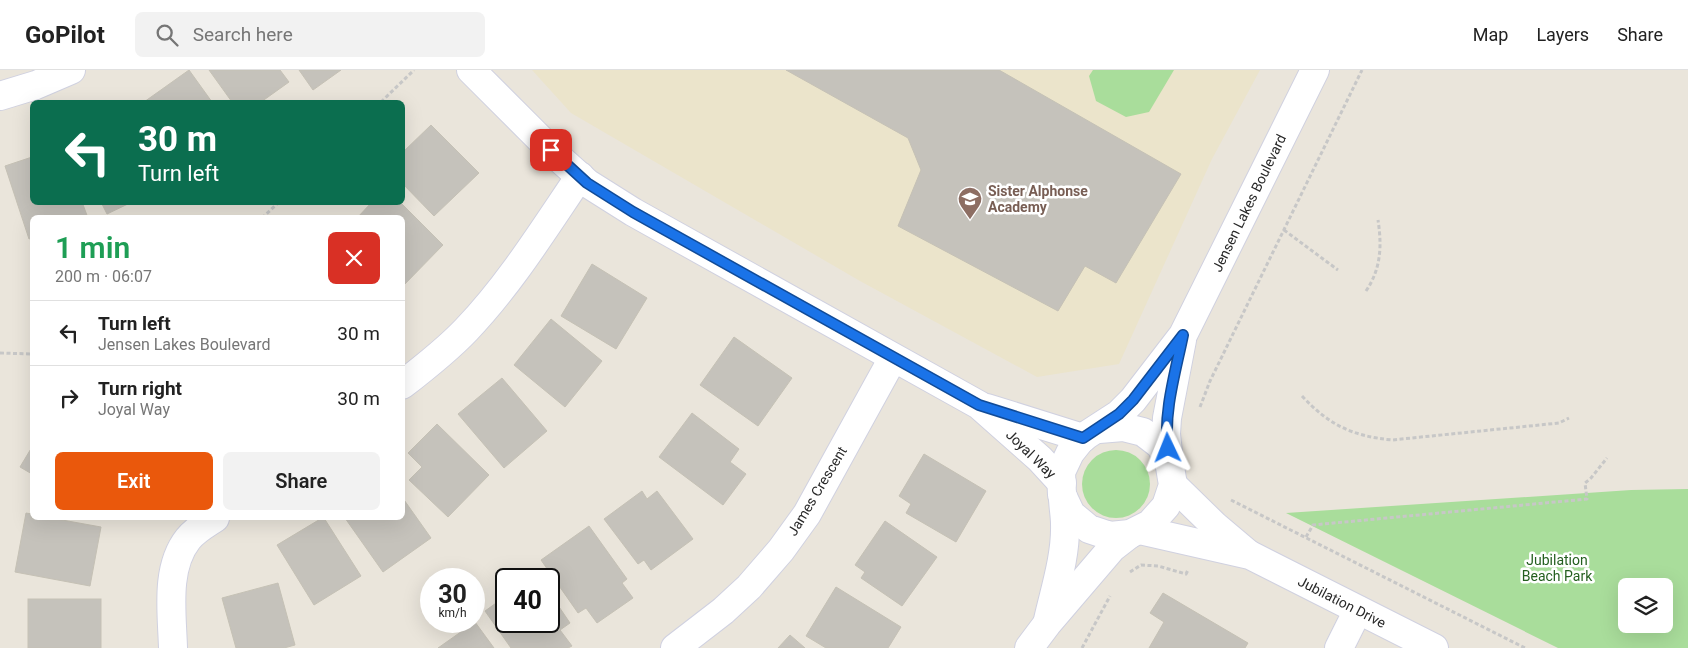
<!DOCTYPE html>
<meta charset="utf-8">
<style>
:root{--surface:#fff;--page:#f2f2f2;--text:#222;--muted:#767676;--line:#e0e0e0;--accent:#ea580c}
body{margin:0;font-family:Roboto,sans-serif;background:var(--page);color:var(--text);height:100vh;display:flex;flex-direction:column;font-size:19px;white-space:nowrap}
*{box-sizing:border-box;margin:0}
p{font-size:16px;color:var(--muted)}
.icon{flex:none;width:28px;height:28px;fill:none;stroke:currentColor;stroke-width:2;stroke-linecap:round;stroke-linejoin:round}
.map{position:relative;flex:1;overflow:hidden}
.sheet{position:absolute;left:30px;top:145px;width:375px;height:305px;display:flex;flex-direction:column;background:var(--surface);border-radius:8px;box-shadow:0 5px 20px #0002}
.sheet>*{flex:none}
.hud{position:absolute;left:30px;top:30px;width:375px;height:105px;border-radius:8px;box-shadow:0 5px 20px #0002;background:#0b6e4f;color:#fff;overflow:hidden}
.fabs{position:absolute;left:1618px;top:508px;display:grid;gap:10px}
.fabs a{display:grid;place-items:center;width:55px;height:55px;border-radius:8px;background:var(--surface);box-shadow:0 5px 20px #0002;font-size:25px}
.speed{position:absolute;left:420px;top:498px;display:flex;gap:10px;font-size:25px;font-weight:700;text-align:center}
.speed>*{display:grid;place-content:center;width:65px;height:65px;border-radius:50%;background:var(--surface);box-shadow:0 5px 20px #0002;line-height:1}
.speed small{font-size:12px;font-weight:400}
.speed .limit{border:2px solid #111;border-radius:8px;background:#fff;color:#111}
.pin{position:absolute;display:grid;place-items:center;width:42px;height:42px;color:#fff;margin:-21px;border-radius:10px;box-shadow:0 2px 8px #0006}
.me{position:absolute;width:55px;margin:-28px;rotate:358deg;stroke-linejoin:round;filter:drop-shadow(0 0 4px #0008)}
.turn{display:flex;align-items:center;gap:18px;height:105px;padding:0 25px;font-size:22px}
.turn .icon{width:65px;height:65px;stroke-width:2.5}
.turn b{display:block;font-size:35px;line-height:42px}
.round{display:grid;place-items:center;flex:none;width:52px;height:52px;border-radius:8px;background:var(--page)}
.head{display:flex;align-items:center;justify-content:space-between;height:85px;padding:0 25px}
h1{font-size:30px;font-weight:600;line-height:38px;color:#1e9e55}
.action{display:flex;gap:10px;margin-top:auto;padding:10px 25px}
.action a{flex:1;height:58px;border-radius:8px;background:var(--accent);color:#fff;font-size:20px;font-weight:600;line-height:58px;text-align:center}
.action a+a{background:var(--page);color:var(--text)}
ul{padding:0;list-style:none}
li{display:flex;align-items:center;gap:15px;height:65px;padding:0 25px;border-top:1px solid var(--line)}
li div{flex:1}
li b{display:block;font-size:19px}
li em{font-style:normal}
header{display:flex;align-items:center;gap:30px;box-sizing:border-box;height:70px;padding:0 25px;background:var(--surface);border-bottom:1px solid var(--line)}
header strong{font-size:24px}
nav{display:flex;gap:28px;margin-inline-start:auto;font-size:18px}
.search{width:350px;height:45px;background:var(--page);display:flex;align-items:center;gap:12px;box-sizing:border-box;padding:0 18px;border-radius:8px;color:var(--muted);font-size:19px}
.map>svg:first-child{display:block}
</style>
<header>
<strong>GoPilot</strong>
<div class="search"><svg class="icon" aria-label="search" viewBox="0 0 24 24"><circle cx="10" cy="10" r="6"/><path d="M15 15l6 6"/></svg>Search here</div>
<nav><a>Map</a><a>Layers</a><a>Share</a></nav>
</header>
<div class="map">
<svg width="1688" height="578" viewBox="0 0 1688 578">
<rect width="100%" height="100%" fill="#eae5db"/>
<polygon fill="#ebe4cb" points="532,0 1260,0 1212,89 1119,294 1037,307 860,211 571,43"/>
<g fill="#a9dd9b" fill-rule="evenodd">
<polygon points="1093,0 1174,0 1149,42 1126,47 1096,31 1089,6"/>
<circle cx="1116" cy="414" r="34"/>
<path d="M1688 419V578H1558L1286 443 1631 420ZM1626 516H1664V554H1626Z"/>
</g>
<g fill="#c5c2bb" stroke="#c5c1b5">
<polygon points="189,0 212,32 144,32"/>
<polygon points="209,0 280,0 289,12 261,32 232,32"/>
<polygon points="299,0 341,0 313,20"/>
<polygon points="786,0 999,0 1181,104 1116,213 1085,196 1058,241 898,156 921,100 908,68"/>
<polygon points="431,55 479,103 434,146 402,113 402,83"/>
<polygon points="32,87 32,132 82,132 88,148 32,148 32,168 29,169 5,96"/>
<polygon points="101,132 132,132 107,144"/>
<polygon points="372,132 400,132 443,175 402,217 402,148 357,148"/>
<polygon points="592,194 647,228 616,279 561,246"/>
<polygon points="551,249 602,291 565,337 514,295"/>
<polygon points="734,267 792,308 758,356 700,315"/>
<polygon points="502,308 547,361 504,398 458,344"/>
<polygon points="692,343 739,379 730,392 746,404 723,435 659,387"/>
<polygon points="437,354 489,405 448,447 409,410 422,397 408,383"/>
<polygon points="32,377 32,404 20,397"/>
<polygon points="924,384 986,421 956,472 906,443 911,434 899,426"/>
<polygon points="642,421 647,429 657,421 693,469 651,500 644,490 638,494 604,449"/>
<polygon points="402,427 431,468 383,502 345,448 402,448"/>
<polygon points="26,443 32,444 32,448 51,448 101,457 90,516 15,502"/>
<polygon points="322,448 324,448 361,506 314,535 277,475"/>
<polygon points="885,451 937,487 902,536 861,508 865,502 855,495"/>
<polygon points="589,456 627,509 622,513 633,528 597,553 586,538 578,543 541,490"/>
<polygon points="278,513 295,575 284,578 236,578 222,528"/>
<polygon points="836,517 901,557 888,578 826,578 806,566"/>
<polygon points="549,522 570,553 560,560 572,576 568,578 511,578 485,541 506,526 506,551 549,551"/>
<polygon points="1163,523 1248,573 1245,578 1149,578 1164,552 1150,543"/>
<rect x="28" y="529" width="73" height="49"/>
<polygon points="475,552 494,578 438,578"/>
<polygon points="790,565 805,578 778,578"/>
</g>
<g fill="none" stroke-linecap="round" stroke-linejoin="round">
<defs>
<g id="minor">
<polyline points="471,0 559,88 587,113 633,142 979,335 1040,389 1062,413"/>
<polyline points="0,26 36,15 71,0"/>
<path d="M402 315C424 298 447 280 466 260 510 214 544 159 580 106"/>
<polyline points="987,338 1083,368"/>
<polyline points="1099,359 1123,357 1143,362 1160,375 1169,391 1173,415 1166,436 1150,454 1130,464 1110,466 1089,459 1071,444 1062,425 1061,402 1070,383 1082,368 1119,344 1133,330 1183,265 1315,0"/>
<polyline points="1169,391 1166,364 1167,348 1182,270"/>
<polyline points="1173,415 1215,456 1247,483"/>
<polyline points="1140,460 1250,485 1434,578"/>
<path d="M1048 550C1055 519 1066 486 1065 454 1065 445 1063 436 1063 427"/>
<path d="M173 578C172 543 165 498 188 469 195 460 206 454 215 448"/>
<polyline points="675,578 723,541 749,517 781,480 807,444 893,288"/>
<polyline points="1029,578 1047,554 1112,478 1130,464"/>
<polyline points="1339,578 1358,540"/>
</g>
</defs>
<use href="#minor" stroke="#d0d1e0" stroke-width="30"/>
<g stroke="#c7c7c7" stroke-width="3" stroke-dasharray="4 2.5" stroke-linecap="butt">
<polyline points="381,32 414,0"/>
<polyline points="262,148 279,132"/>
<polyline points="1284,160 1338,200"/>
<path d="M1366 221C1381 199 1382 176 1378 150"/>
<polyline points="0,283 32,284"/>
<path d="M1302 326C1329 355 1352 366 1392 370L1559 353 1569 348"/>
<polyline points="1200,337 1210,311 1362,0"/>
<polyline points="1231,430 1525,578"/>
<polyline points="1306,467 1313,455 1587,429 1585,413 1591,408 1607,388"/>
<polyline points="1130,502 1141,495 1158,496 1186,504 1188,500"/>
<polyline points="1082,578 1110,526"/>
</g>
<use href="#minor" stroke="#fff" stroke-width="28"/>
</g>
<g fill="none" stroke-linecap="round" stroke-linejoin="round">
<defs>
<path id="route" d="M551 80 587 113 633 142 979 335 1083 368 1119 344 1133 330 1183 265C1176 300 1163 343 1168 378"/>
</defs>
<use href="#route" stroke="#114b97" stroke-width="12"/>
<use href="#route" stroke="#1a73e8" stroke-width="9"/>
</g>
<defs>
<symbol id="school-pin" viewBox="-11 -11 22 30"><path d="M0 17L-7.5 6A9.5 9.5 0 1 1 7.5 6Z" fill="#8d6e63" stroke="#fff"/><path d="M0-5L7-2L0 1L-7-2ZM-4 1L0 2.5L4 1V4Q0 6-4 4Z" fill="#fff"/></symbol>
</defs>
<g fill-rule="evenodd">
<use href="#school-pin" x="956" y="115" width="28" height="38"/>
</g>
<g text-anchor="middle" stroke-width="5" stroke-linejoin="round" paint-order="stroke">
<g font-size="14" font-weight="bold" fill="#785e54" stroke="#fff" text-anchor="start">
<text x="988" y="126">Sister Alphonse<tspan x="988" dy="16">Academy</tspan></text>
</g>
<g font-size="14" fill="#282828" stroke="#fff">
<text transform="translate(1249 133) rotate(-64)" y="5">Jensen Lakes Boulevard</text>
<text transform="translate(1031 384) rotate(44)" y="5">Joyal Way</text>
<text transform="translate(817 421) rotate(-59)" y="5">James Crescent</text>
<text transform="translate(1342 532) rotate(27)" y="5">Jubilation Drive</text>
</g>
<g font-size="14" fill="#245f1f" stroke="#fff">
<text x="1557" y="495">Jubilation<tspan x="1557" dy="16">Beach Park</tspan></text>
</g>
</g>
</svg>
<div class="fabs">
<a><svg class="icon" aria-label="layers" viewBox="0 0 24 24"><path d="M12 4l9 5-9 5-9-5zM3 14l9 5 9-5"/></svg></a>
</div>
<div class="speed"><div>30<small>km/h</small></div><div class="limit">40</div></div>
<div class="pin" style="left:551px;top:80px;background:#d93025"><svg class="icon" aria-label="arrive" viewBox="0 0 24 24"><path d="M6 21V4h12l-3 4 3 4H6"/></svg></div>
<svg class="me" style="left:1168px;top:378px" viewBox="-20 -20 40 40"><path d="M0-17L14 15 0 8-14 15z" fill="#1a73e8" stroke="#fff" stroke-width="4"/></svg>
<div class="hud">
<div class="turn"><svg class="icon" aria-label="left" viewBox="0 0 24 24"><path d="M17 20v-9H6M10 6l-5 5 5 5"/></svg><div><b>30 m</b>Turn left</div></div>
</div>
<section class="sheet">
<div class="head"><div><h1>1 min</h1><p>200 m · 06:07</p></div><a class="round" style="background:#d93025;color:#fff"><svg class="icon" aria-label="close" viewBox="0 0 24 24"><path d="M6 6l12 12M18 6L6 18"/></svg></a></div>
<ul>
<li><svg class="icon" aria-label="left" viewBox="0 0 24 24"><path d="M17 20v-9H6M10 6l-5 5 5 5"/></svg><div><b>Turn left</b><p>Jensen Lakes Boulevard</p></div><em>30 m</em></li>
<li><svg class="icon" aria-label="right" viewBox="0 0 24 24"><path d="M7 20v-9h11M14 6l5 5-5 5"/></svg><div><b>Turn right</b><p>Joyal Way</p></div><em>30 m</em></li>
</ul>
<div class="action"><a>Exit</a><a>Share</a></div>
</section>
</div>
